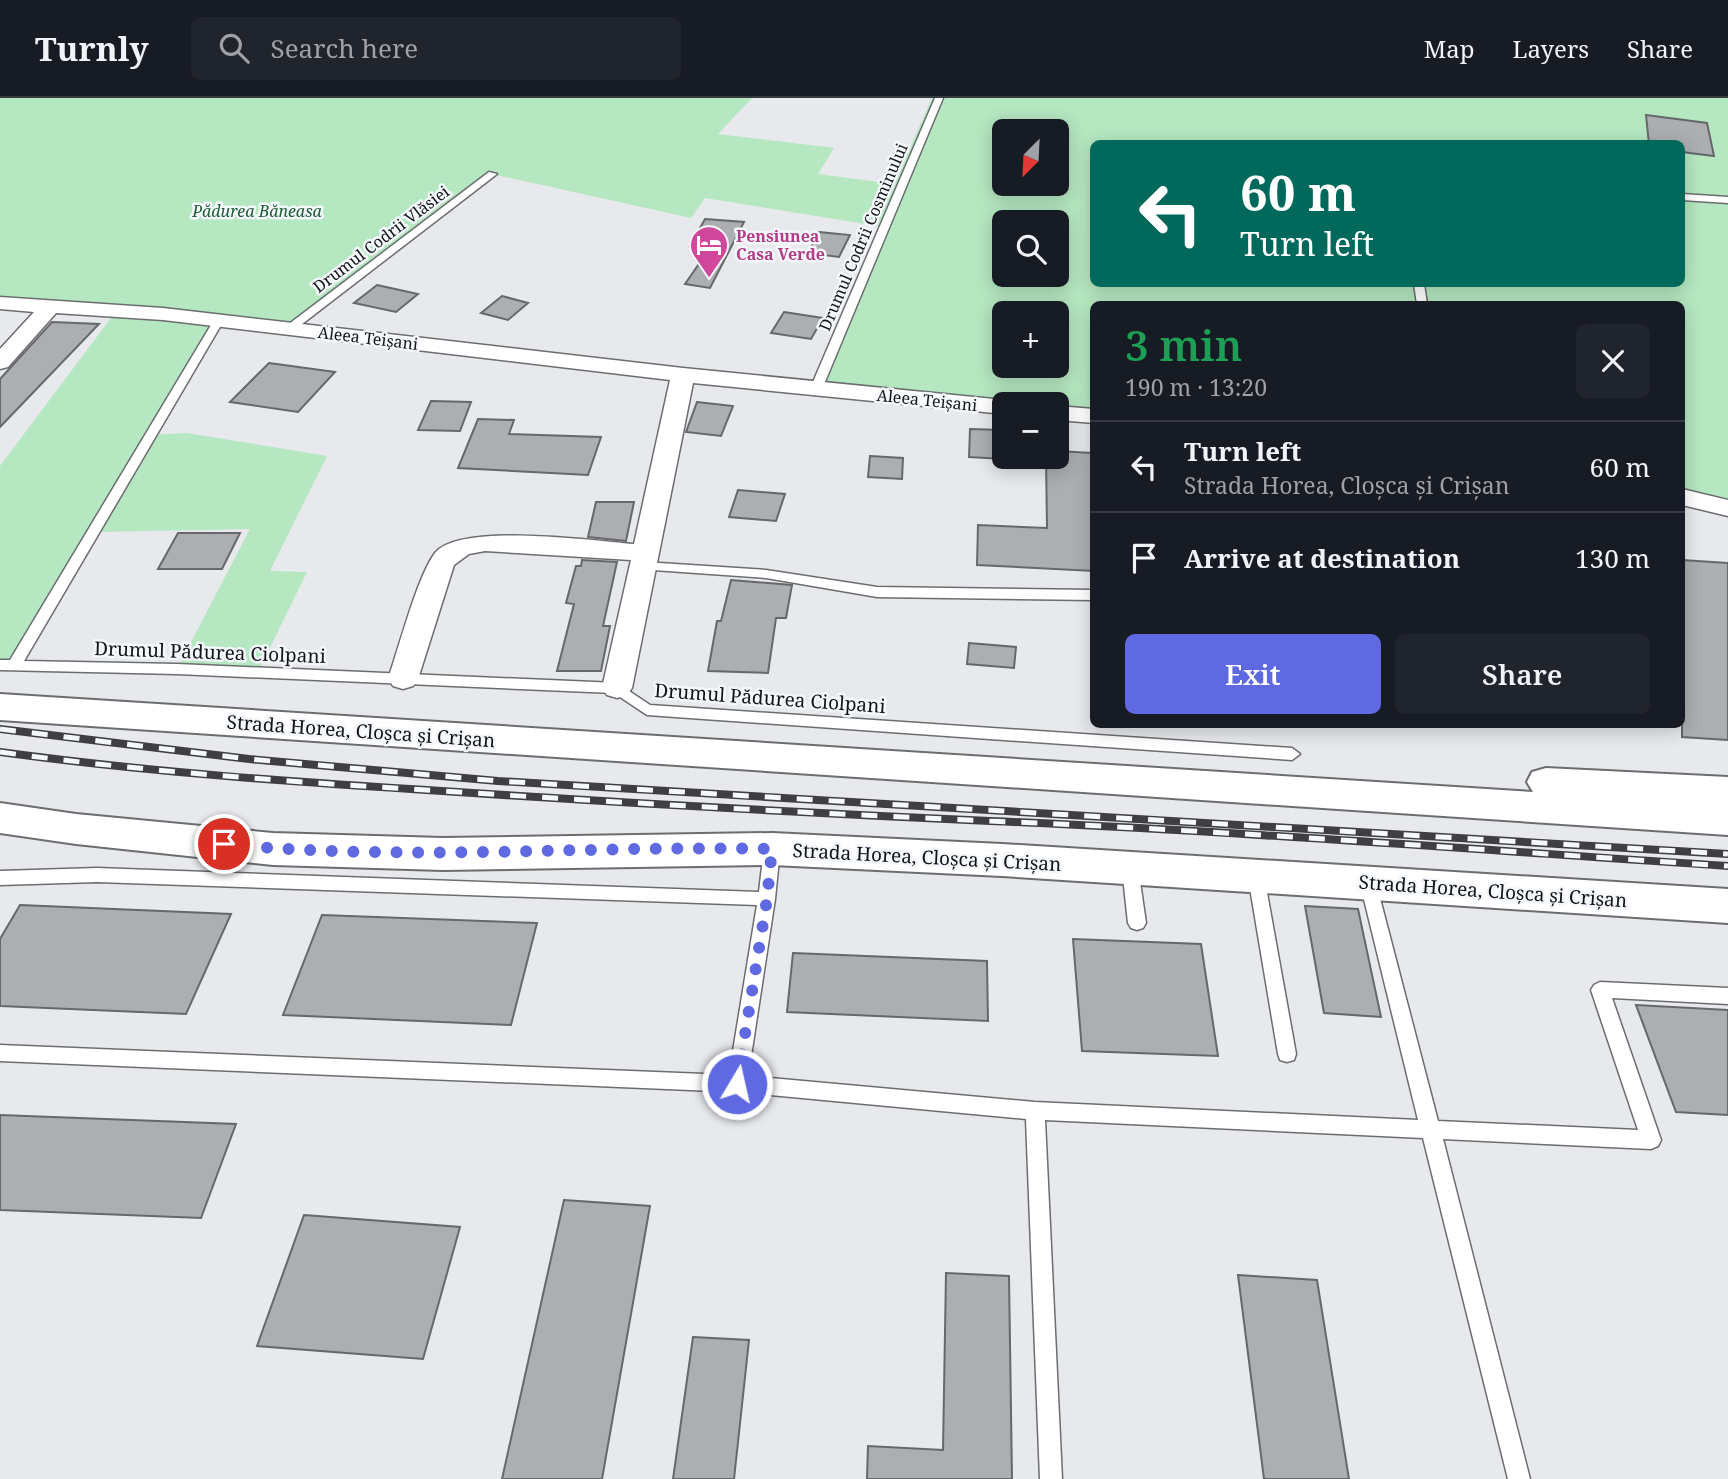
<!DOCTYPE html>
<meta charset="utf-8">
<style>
:root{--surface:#171b24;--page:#20242c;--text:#f1f3f6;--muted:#9ea1a6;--line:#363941;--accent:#5f69e1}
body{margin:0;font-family:"Noto Serif",serif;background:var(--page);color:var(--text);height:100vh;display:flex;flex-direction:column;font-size:26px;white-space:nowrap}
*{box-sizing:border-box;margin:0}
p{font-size:23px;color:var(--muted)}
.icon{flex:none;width:38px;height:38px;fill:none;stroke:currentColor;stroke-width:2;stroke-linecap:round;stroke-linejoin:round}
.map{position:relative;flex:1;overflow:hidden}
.side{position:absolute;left:1090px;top:203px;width:595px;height:427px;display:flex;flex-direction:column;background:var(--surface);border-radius:10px;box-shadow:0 4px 18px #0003}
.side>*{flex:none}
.top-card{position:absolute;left:1090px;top:42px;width:595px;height:147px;border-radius:10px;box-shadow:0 4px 18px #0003;background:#00695c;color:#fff;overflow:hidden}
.needle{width:46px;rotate:204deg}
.fabs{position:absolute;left:992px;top:21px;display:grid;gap:14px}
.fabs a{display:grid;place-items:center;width:77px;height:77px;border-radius:10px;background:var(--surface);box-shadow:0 4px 18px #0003;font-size:35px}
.pin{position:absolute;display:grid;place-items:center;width:60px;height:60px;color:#fff;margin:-30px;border:4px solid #fff;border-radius:50%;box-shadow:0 2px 7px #0007}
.me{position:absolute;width:77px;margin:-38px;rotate:9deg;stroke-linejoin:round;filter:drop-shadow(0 0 5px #0008)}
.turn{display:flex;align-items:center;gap:24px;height:147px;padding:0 35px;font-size:32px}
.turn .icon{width:91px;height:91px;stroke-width:2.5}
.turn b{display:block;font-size:49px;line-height:60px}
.round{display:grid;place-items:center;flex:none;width:74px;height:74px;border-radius:10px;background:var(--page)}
.overview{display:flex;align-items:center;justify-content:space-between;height:119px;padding:0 35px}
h1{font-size:42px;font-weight:600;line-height:52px;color:#1e9e55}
.action{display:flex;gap:14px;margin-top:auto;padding:14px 35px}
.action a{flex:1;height:80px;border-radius:10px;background:var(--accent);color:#fff;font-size:28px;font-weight:600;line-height:80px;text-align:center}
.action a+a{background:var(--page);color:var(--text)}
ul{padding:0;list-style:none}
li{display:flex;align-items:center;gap:21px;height:91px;padding:0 35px;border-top:2px solid var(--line)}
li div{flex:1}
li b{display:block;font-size:26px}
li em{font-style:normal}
header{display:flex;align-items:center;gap:42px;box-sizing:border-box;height:98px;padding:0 35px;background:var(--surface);border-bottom:2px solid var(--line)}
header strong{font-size:33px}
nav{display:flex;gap:38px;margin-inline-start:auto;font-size:24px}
.search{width:490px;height:63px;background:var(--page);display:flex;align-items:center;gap:18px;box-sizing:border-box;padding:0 24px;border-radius:10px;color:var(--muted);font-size:26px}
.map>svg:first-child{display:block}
</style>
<header>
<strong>Turnly</strong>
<div class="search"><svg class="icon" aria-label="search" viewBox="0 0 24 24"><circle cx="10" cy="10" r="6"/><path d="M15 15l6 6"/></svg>Search here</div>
<nav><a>Map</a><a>Layers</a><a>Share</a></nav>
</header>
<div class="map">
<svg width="1728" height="1381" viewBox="0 0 1728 1381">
<rect width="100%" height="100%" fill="#e7e9ed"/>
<g fill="#b5e7c0" fill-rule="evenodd">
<path d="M0 0H752L718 36 834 50 818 76 894 86 932 0H1728V410L1682 399V206H1094V318L1057 315V306H1004V309L816 291 884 129 705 100 691 120 492 76 289 231 0 206ZM1004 33H1057V86H1004ZM1094 46H1682V186H1094ZM1004 124H1057V177H1004ZM1004 215H1057V268H1004Z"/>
<polygon points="114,216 217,226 152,337 187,335 327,358 270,473 307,474 258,574 177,571 250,431 95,434 14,568 0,567 0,368"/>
</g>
<g fill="#acaeb2" stroke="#66686b" stroke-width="2">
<polygon points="1646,17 1707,25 1714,58 1682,54 1682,46 1649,46"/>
<polygon points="705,121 744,124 710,190 685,186 710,150 690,148"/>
<polygon points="819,134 850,137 839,159 808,155"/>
<polygon points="377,187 418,196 396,214 354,205"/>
<polygon points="502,198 528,205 508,222 481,215"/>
<polygon points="784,214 823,220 811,241 771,235"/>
<polygon points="52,224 99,226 0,329 0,281"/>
<polygon points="269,265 335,274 298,314 230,304"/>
<polygon points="431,303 471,304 460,333 418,332"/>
<polygon points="697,304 733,308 721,338 686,334"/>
<polygon points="478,321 514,322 509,336 601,339 588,377 458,370"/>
<polygon points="970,331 1003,332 1003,361 969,359"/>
<polygon points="1057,353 1092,355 1094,473 977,467 978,427 1047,430 1046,359 1057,359"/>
<polygon points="870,358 903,360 902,381 868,379"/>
<polygon points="738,392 785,396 776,423 729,419"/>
<polygon points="596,404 634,404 626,443 588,439"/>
<polygon points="178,435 240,435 222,471 158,471"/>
<polygon points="582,462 617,464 603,528 610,528 601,573 557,573 574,506 566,505 576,468 581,468"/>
<polygon points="1682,462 1728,465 1728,642 1682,639"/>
<polygon points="731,482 792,487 786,520 776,520 768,575 708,573 717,523 721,523"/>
<polygon points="969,545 1016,549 1014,570 967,566"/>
<polygon points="20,807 231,816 186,916 0,908 0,841"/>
<polygon points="1305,808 1358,811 1381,919 1324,915"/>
<polygon points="322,817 537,825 511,927 283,917"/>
<polygon points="1073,841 1201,846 1218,958 1082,953"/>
<polygon points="793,855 987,863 988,923 787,914"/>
<polygon points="1636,907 1728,912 1728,1017 1676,1014"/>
<polygon points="0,1017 236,1026 201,1120 0,1112"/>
<polygon points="564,1102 650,1108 602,1381 502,1381"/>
<polygon points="304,1117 460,1129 423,1261 257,1248"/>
<polygon points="946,1175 1009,1178 1012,1381 867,1381 868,1348 943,1352"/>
<polygon points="1238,1177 1317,1182 1349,1381 1264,1381"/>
<polygon points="693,1239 749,1242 734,1381 673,1381"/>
</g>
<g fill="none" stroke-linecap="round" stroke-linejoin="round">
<defs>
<g id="service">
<polygon points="935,0 943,0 822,291 816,294 812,293 810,291"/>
<polygon points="489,74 497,76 293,233 285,233 285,229"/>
<polygon points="1682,96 1728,99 1728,105 1682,102"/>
<polygon points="1414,186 1424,186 1427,206 1417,206"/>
<polygon points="219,219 224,222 24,563 177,566 617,585 650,607 1292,650 1300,656 1292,662 647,617 614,595 177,576 0,572 0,562 10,562 214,222"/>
<polygon points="644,464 766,472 877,489 1094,492 1094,502 877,499 766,480 639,471 639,465"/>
<polygon points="772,745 778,746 780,751 775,801 748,978 1035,1004 1418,1022 1360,785 1362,780 1374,780 1376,785 1438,1023 1638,1032 1591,892 1594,887 1600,884 1728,890 1728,906 1612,900 1661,1042 1658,1048 1651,1051 1443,1041 1530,1381 1508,1381 1423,1040 1045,1022 1062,1381 1040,1381 1026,1021 737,994 0,963 0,947 729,977 757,807 97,784 0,787 0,773 97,770 759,794 764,751 766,746"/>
<polygon points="1130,763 1136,765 1138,770 1146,825 1143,830 1137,832 1131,830 1128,825 1122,770 1124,765"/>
<polygon points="1256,771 1262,773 1264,778 1296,956 1294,962 1287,964 1280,962 1278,956 1248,778 1250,773"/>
</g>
<g id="minor">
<path d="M0 199 163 210 683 270 1004 302 1014 306H1004V316L693 285 632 590 627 597 617 600 607 597 602 590 631 462 485 453 469 456 454 467 418 581 413 588 403 591 393 588 388 581C399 550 417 479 435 455 459 424 594 443 634 446L670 282 163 222 56 215 8 269 0 271V251L34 214 0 211Z"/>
<polygon points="1057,308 1094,311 1094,325 1057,322"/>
<polygon points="1682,391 1728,402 1728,418 1682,407"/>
</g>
<polygon id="tertiary" points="0,705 76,716 273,735 443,740 772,735 1002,746 1728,791 1728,825 1002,778 772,767 443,772 273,767 76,746 0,735"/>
<polygon id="primary" points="0,596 1533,694 1527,684 1532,674 1546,670 1728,679 1728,737 0,622"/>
</defs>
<use href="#service" stroke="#6b6d70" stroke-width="3"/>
<use href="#minor" stroke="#6b6d70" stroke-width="3"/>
<use href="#tertiary" stroke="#6b6d70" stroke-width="4"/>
<use href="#primary" stroke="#6b6d70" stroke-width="4"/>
<use href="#service" fill="#fff" fill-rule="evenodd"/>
<use href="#minor" fill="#fff" fill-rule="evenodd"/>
<use href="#tertiary" fill="#fff" fill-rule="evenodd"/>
<use href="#primary" fill="#fff" fill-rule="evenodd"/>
<defs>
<g id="rail">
<polyline points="0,631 249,661 498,683 1728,756"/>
<path d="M0 654C147 674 294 684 442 693 625 705 807 715 990 723 1236 733 1482 752 1728 768"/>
</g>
</defs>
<use href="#rail" stroke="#3f3f42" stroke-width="8"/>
<use href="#rail" stroke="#f4f7fb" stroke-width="5" stroke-dasharray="16" stroke-linecap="butt"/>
</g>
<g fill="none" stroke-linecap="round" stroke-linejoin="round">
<path stroke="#5f69e1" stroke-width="12" stroke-dasharray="0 21.6" d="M224 746C406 764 589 747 772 751L767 801 737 986"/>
</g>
<defs>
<symbol id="hotel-pin" viewBox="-11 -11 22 30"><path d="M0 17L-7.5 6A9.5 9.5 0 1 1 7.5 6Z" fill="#d1479c" stroke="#f4f7fb"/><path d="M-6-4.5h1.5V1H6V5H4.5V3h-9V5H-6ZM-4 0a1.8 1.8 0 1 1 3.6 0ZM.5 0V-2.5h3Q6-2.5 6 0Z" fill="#fff"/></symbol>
</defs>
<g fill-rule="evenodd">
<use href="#hotel-pin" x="687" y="125" width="44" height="60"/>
</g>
<g text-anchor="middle" stroke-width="5" stroke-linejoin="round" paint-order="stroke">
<g font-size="16" font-style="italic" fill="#1b5b31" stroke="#f4f7fb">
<text x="257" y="119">Pădurea Băneasa</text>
</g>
<g font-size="16" font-weight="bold" fill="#b23c85" stroke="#f4f7fb" text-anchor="start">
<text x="736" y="144">Pensiunea<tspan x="736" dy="18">Casa Verde</tspan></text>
</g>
<g font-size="16" fill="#141416" stroke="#f4f7fb">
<text transform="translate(863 139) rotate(-67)" y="6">Drumul Codrii Cosminului</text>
<text transform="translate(381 141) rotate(-37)" y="6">Drumul Codrii Vlăsiei</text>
<text transform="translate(368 240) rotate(7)" y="6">Aleea Teișani</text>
<text transform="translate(927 302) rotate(6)" y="6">Aleea Teișani</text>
</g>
<g font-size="19" fill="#141416" stroke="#f4f7fb">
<text transform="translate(210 554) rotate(2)" y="7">Drumul Pădurea Ciolpani</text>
<text transform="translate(770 600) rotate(4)" y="7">Drumul Pădurea Ciolpani</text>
<text transform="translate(361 633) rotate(4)" y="7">Strada Horea, Cloșca și Crișan</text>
<text transform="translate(927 759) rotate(3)" y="7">Strada Horea, Cloșca și Crișan</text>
<text transform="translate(1493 793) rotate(4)" y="7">Strada Horea, Cloșca și Crișan</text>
</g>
</g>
</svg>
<div class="fabs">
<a><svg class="needle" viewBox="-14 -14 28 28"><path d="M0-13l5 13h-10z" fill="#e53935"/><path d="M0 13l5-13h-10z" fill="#9ea1a6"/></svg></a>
<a><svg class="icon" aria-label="search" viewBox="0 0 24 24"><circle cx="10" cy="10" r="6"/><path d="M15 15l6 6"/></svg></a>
<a>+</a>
<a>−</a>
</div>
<div class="pin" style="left:224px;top:746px;background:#d93025"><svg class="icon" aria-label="arrive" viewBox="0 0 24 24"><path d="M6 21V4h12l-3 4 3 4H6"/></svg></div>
<svg class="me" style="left:737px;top:986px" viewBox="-20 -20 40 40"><circle r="17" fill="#5f69e1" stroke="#fff" stroke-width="3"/><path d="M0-11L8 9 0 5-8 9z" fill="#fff"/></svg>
<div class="top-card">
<div class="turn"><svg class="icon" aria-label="left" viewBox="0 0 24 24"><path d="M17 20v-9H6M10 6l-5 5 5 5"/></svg><div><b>60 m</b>Turn left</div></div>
</div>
<section class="side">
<div class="overview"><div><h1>3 min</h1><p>190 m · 13:20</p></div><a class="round"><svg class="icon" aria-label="close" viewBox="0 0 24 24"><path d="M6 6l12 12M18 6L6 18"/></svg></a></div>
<ul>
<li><svg class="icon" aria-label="left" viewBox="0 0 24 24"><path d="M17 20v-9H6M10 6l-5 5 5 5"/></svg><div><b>Turn left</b><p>Strada Horea, Cloșca și Crișan</p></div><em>60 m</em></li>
<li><svg class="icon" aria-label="arrive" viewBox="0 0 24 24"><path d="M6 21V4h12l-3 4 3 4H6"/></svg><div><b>Arrive at destination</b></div><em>130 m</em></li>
</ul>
<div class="action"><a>Exit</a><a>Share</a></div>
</section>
</div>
